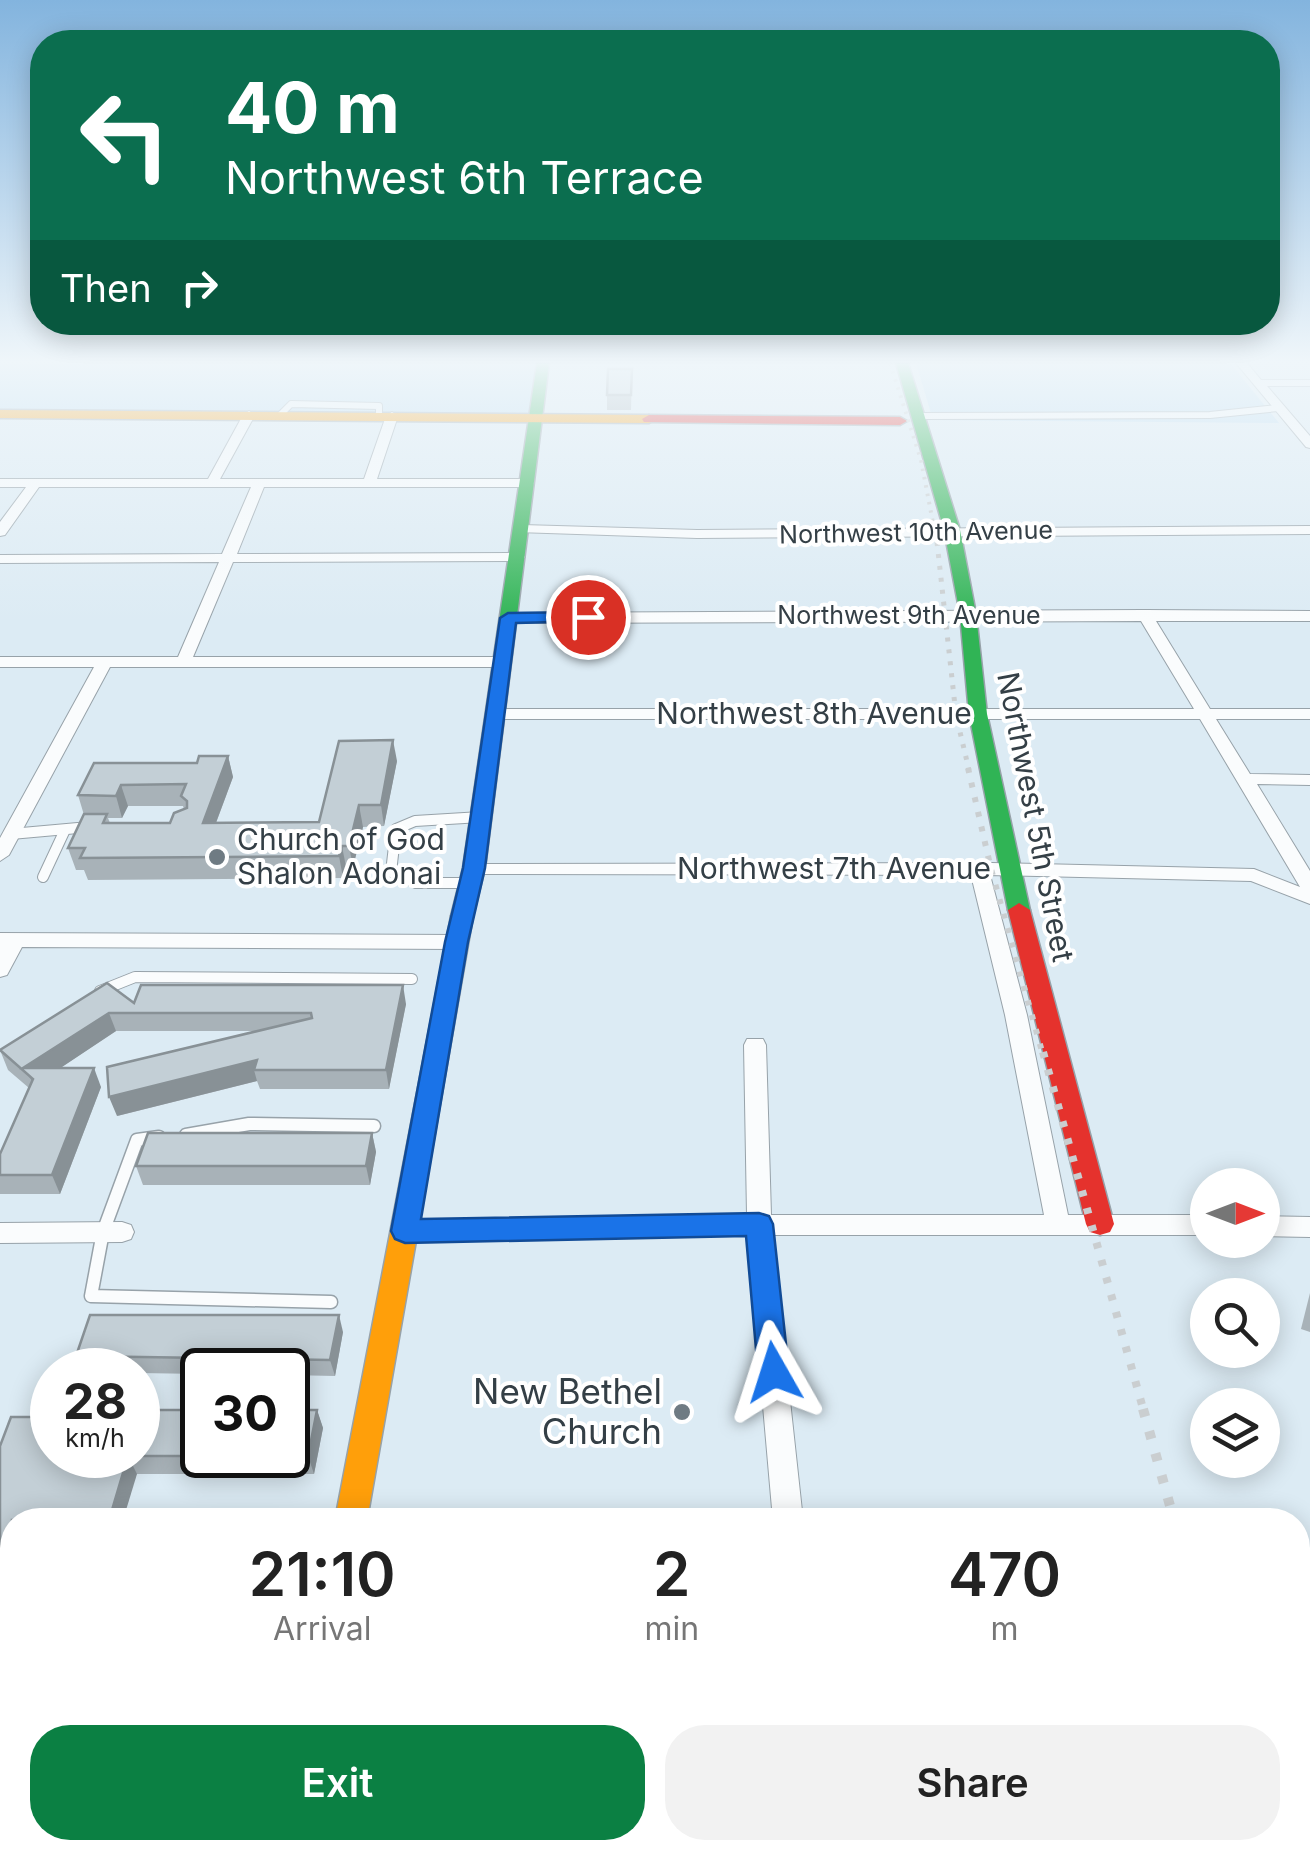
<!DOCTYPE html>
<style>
:root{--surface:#fff;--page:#f2f2f2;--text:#222;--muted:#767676;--accent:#0b8043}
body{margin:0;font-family:Inter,sans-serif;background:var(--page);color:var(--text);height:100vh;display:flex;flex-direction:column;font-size:38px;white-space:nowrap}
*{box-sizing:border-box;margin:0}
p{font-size:32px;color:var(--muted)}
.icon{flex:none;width:55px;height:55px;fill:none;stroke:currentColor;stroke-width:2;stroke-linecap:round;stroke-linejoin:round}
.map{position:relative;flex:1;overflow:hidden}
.drawer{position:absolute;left:0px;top:1508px;width:1310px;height:352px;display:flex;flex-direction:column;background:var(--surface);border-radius:40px 40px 0 0;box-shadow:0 5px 25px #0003}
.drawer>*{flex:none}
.top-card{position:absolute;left:30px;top:30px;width:1250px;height:305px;border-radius:40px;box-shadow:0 5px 25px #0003;background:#0b6e4f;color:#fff;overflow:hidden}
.needle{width:65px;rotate:90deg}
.fabs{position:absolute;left:1190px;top:1168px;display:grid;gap:20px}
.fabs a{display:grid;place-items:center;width:90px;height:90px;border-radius:50%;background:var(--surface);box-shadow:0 5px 25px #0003;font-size:50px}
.speed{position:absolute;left:30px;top:1348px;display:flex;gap:20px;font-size:50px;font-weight:700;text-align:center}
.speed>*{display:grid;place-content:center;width:130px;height:130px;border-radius:50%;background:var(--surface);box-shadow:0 5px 25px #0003;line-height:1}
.speed small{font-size:25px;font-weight:400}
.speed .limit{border:5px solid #111;border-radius:15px;background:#fff;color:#111}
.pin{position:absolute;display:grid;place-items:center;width:85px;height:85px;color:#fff;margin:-42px;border:5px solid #fff;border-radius:50%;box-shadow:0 2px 10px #0007}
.me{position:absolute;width:110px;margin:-55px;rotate:354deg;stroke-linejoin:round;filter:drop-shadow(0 0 8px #0008)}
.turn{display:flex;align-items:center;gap:35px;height:210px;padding:0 30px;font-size:45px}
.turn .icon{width:130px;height:130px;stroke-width:2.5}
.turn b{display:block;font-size:70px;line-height:85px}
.then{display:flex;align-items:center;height:95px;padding:0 30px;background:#0003;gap:20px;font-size:38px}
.eta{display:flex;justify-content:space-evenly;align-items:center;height:170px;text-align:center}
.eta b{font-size:60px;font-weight:600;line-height:70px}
.action{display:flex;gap:20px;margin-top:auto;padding:20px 30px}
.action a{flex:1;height:115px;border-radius:40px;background:var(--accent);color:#fff;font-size:40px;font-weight:600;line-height:115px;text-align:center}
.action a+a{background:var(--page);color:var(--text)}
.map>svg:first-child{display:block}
</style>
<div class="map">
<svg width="1310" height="1859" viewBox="0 0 1310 1859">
<rect width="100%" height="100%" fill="#dcebf4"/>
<g fill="#bdddf2">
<polygon points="0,363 537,363 530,415 0,412"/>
<polygon points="916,363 1230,363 1279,423 933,420"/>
</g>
<polygon fill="#8cb5cf" points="405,1848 1158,1848 1161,1859 405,1859"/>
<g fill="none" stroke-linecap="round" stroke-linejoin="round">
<defs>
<g id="lane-far3">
<polyline points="280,415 291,404 379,406 379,416"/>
<polyline points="918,416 1210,415 1278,408"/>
</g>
<g id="lane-far2">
<polyline points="11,834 89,827"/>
<polyline points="43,877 64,832"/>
<polyline points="466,883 416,883 391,872 396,829 415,821 481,817"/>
<polyline points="100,991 135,977 412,979"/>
</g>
<g id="lane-far1">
<polyline points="186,1135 249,1124 374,1126"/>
<polyline points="159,1137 137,1140 103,1232 91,1296 331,1302"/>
</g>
<g id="lane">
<polyline points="0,1841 12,1844"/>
<polyline points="24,1848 69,1859"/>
</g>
<g id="street">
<polygon points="1236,363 1247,363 1261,380 1310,380 1310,386 1267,386 1310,436 1310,448 1306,447"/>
<polygon points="249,411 255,415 220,479 364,479 386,416 392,412 398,416 377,479 528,479 534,483 528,487 264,487 237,554 518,553 525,557 518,561 233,562 193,657 502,657 510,662 502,667 110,667 9,855 0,861 0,838 94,667 0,667 0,657 178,657 219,562 0,563 0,555 222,554 251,487 39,487 5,535 0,536 0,522 26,487 0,487 0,479 208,479 243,415"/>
<polygon points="522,525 697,530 1310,526 1310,534 697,538 517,532 515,529"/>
<polygon points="1145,610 1310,611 1310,621 1156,621 1210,709 1310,709 1310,719 1216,719 1250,774 1310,775 1310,785 1257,784 1310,871 1310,904 1251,881 990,875 1027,1015 1068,1215 1208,1215 1208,1235 772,1235 803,1520 773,1520 748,1235 405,1241 396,1238 393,1231 396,1224 405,1221 747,1215 744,1045 747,1039 763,1039 766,1045 771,1215 1044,1215 1005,1015 971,875 474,874 464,868 467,864 991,863 1254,869 1300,887 1200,719 497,719 489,714 497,709 1194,709 1141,621 509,623 501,618 509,613"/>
<polygon points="0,933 456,935 466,942 456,949 22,947 7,975 0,977"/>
<polygon points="1262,1216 1310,1217 1310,1237 1262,1236"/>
<polygon points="122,1222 131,1225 134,1232 131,1239 122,1242 0,1243 0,1223"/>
<polygon points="284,1848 318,1848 316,1859 282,1859"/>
</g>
<g id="fast">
<polygon points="537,363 549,363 485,868 473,916 462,923 451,916 463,868"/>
<polygon points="896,363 908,363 960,530 976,614 987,714 1030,910 1019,917 1008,910 969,714 960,614 944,530"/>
</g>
<g id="slow">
<polygon points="0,410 649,415 656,419 649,423 0,418"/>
<polygon points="462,909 473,916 367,1520 335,1520 451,916"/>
</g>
<g id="jam">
<polygon points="649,415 900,417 907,421 900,425 644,422 642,419"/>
<polygon points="1019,903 1030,910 1114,1224 1110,1232 1100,1235 1090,1232 1086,1224 1008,910"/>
</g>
</defs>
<use href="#lane-far3" stroke="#97a2a9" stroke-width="8"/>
<use href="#lane-far2" stroke="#97a2a9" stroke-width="12"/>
<use href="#lane-far1" stroke="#97a2a9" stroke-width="15"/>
<use href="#lane" stroke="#97a2a9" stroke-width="18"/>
<use href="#street" stroke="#97a2a9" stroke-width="2"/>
<use href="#fast" stroke="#97a2a9" stroke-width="3"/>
<use href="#slow" stroke="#97a2a9" stroke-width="3"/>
<use href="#jam" stroke="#97a2a9" stroke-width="3"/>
<use href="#lane-far3" stroke="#fafcfd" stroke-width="6"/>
<use href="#lane-far2" stroke="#fafcfd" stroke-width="10"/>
<use href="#lane-far1" stroke="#fafcfd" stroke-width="12"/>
<use href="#lane" stroke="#fafcfd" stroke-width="15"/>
<use href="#street" fill="#fafcfd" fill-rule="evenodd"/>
<use href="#fast" fill="#30b455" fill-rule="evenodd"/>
<use href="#slow" fill="#ff9f0a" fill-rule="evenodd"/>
<use href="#jam" fill="#e5322d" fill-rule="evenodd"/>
<polyline stroke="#caced0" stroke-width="4" stroke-dasharray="2.5 6" stroke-linecap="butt" points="890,363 921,460 937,544"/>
<polyline stroke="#caced0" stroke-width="5" stroke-dasharray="4 8" stroke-linecap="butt" points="937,542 956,715 969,770"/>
<polyline stroke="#caced0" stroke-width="6" stroke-dasharray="5 10" stroke-linecap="butt" points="968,768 991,869 1043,1055"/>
<polyline stroke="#caced0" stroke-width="8" stroke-dasharray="6 12" stroke-linecap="butt" points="1043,1052 1144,1412"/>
<g stroke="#caced0" stroke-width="10" stroke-dasharray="8 15" stroke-linecap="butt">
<polyline points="1143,1409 1174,1520"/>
<polyline points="1267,1848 1270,1859"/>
</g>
</g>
<g fill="#a8b2b8" fill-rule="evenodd">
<polygon points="632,369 631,410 607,410 607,395"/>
<path d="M228 756 233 777 216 823 319 822 397 761 384 826 363 827 353 867H346L343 878 88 880 84 870H76L68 848 84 815 78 795ZM128 806H183L184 809 170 823H110L108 818H122Z"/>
<polygon points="134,1003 406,1004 389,1089 260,1089 257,1081 117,1116 254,1031 116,1031 60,1068 101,1087 60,1194 0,1194 0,1154 29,1088 8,1070 0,1050"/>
<polygon points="372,1133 376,1152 370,1185 143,1185 136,1166"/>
<polygon points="1310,1293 1310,1332 1301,1329"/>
<polygon points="343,1332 335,1376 288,1375 288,1370 202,1370 202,1374 138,1373 138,1370 83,1370 76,1356"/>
<polygon points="317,1410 323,1428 314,1474 137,1474 12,1520 12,1590 0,1590 0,1446 52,1455 150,1428"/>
<polygon points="0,1669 12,1672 12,1750 0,1746"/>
</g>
<g fill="#889196">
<polygon points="393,740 397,761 384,826 381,805"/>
<polygon points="228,756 233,777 208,844 203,823"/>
<polygon points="121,785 128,806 122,818 116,796"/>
<polygon points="359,805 363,827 353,867 349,846"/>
<polygon points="342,846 346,867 343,878 339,856"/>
<polygon points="403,985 406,1004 389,1089 386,1070"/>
<polygon points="109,1013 116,1031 35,1085 23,1068"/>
<polygon points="257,1060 254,1070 257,1081 117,1116 109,1097"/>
<polygon points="94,1068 101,1087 60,1194 52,1175"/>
<polygon points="372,1133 376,1152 370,1185 366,1166"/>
<polygon points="339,1315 343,1332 335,1376 330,1360"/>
<polygon points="317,1410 323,1428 314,1474 308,1456"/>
<polygon points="128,1456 137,1474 123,1520 109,1520"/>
</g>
<g fill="#c3cfd6" stroke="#889196" stroke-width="2.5">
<polygon points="608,369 632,369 631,395 607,395"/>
<polygon points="393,740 381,805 359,805 349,846 342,846 339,856 80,858 85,848 68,848 84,814 107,814 103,823 170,823 174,813 187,808 187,801 181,796 186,784 121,785 116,796 78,795 94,763 197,763 199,756 228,756 203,823 319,822 339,741"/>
<polygon points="107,983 134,1003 141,985 403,985 386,1070 254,1070 257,1060 109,1097 107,1067 312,1018 311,1013 109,1013 23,1068 94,1068 52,1175 0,1175 0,1154 33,1079 0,1050"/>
<polygon points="148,1133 372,1133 366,1166 136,1166"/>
<polygon points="90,1315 339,1315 330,1360 76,1356"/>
<polygon points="155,1410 202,1410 202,1455 288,1455 288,1410 317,1410 308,1456 128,1456 109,1520 12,1520 12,1574 0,1574 0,1446 11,1417 52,1417 52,1455 138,1455 138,1428 150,1428"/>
<polygon points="0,1669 12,1672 12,1738 0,1735"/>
</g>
<linearGradient id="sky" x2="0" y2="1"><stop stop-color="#83b4de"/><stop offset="0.58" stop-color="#eff6fa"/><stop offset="1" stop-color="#eff6fa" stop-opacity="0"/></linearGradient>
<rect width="1310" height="623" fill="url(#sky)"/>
<polygon fill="#1a73e8" stroke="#114b97" stroke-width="2.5" points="588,612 594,613 594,621 516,623 485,868 468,942 421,1219 759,1213 769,1216 773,1224 789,1372 785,1382 774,1386 763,1382 758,1372 746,1236 405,1243 395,1239 391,1231 445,942 463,868 500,618 508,613"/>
<g fill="#6f7b83" stroke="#fff" stroke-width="4">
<circle cx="217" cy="857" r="10"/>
<circle cx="682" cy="1412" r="10"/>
</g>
<g text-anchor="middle" stroke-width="8" stroke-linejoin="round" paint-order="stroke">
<g font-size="25" fill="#343f46" stroke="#fff">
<text transform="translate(916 532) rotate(-1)" y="9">Northwest 10th Avenue</text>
<text x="909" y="624">Northwest 9th Avenue</text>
</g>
<g font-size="30" fill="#343f46" stroke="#fff">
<text x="814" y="724">Northwest 8th Avenue</text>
<text transform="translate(1035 817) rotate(79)" y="10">Northwest 5th Street</text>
<text x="834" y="879">Northwest 7th Avenue</text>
</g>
<g font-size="30" fill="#343f46" stroke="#fff" text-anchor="start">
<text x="237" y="850">Church of God<tspan x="237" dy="34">Shalon Adonai</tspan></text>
</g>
<g font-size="35" fill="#343f46" stroke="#fff" text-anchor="end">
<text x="662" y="1404">New Bethel<tspan x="662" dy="40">Church</tspan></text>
</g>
</g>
</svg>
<div class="fabs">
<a><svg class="needle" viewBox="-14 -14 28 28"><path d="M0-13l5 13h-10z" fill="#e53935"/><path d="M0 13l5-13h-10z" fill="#767676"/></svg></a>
<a><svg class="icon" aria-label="search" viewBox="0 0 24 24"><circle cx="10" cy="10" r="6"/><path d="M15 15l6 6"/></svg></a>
<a><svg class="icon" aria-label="layers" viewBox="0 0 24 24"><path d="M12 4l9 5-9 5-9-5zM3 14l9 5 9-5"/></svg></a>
</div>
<div class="speed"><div>28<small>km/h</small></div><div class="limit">30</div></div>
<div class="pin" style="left:588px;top:617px;background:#d93025"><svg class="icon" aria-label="arrive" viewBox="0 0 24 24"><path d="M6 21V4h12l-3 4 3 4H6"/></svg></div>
<svg class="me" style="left:774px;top:1372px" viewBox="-20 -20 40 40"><path d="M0-17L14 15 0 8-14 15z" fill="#1a73e8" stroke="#fff" stroke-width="4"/></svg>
<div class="top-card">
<div class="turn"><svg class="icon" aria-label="left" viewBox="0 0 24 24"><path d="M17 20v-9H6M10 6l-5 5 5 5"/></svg><div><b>40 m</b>Northwest 6th Terrace</div></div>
<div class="then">Then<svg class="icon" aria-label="right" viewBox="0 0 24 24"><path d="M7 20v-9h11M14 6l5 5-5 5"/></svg></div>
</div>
<section class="drawer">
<div class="eta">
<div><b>21:10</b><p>Arrival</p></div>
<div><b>2</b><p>min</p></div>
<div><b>470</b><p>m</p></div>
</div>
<div class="action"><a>Exit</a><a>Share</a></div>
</section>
</div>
